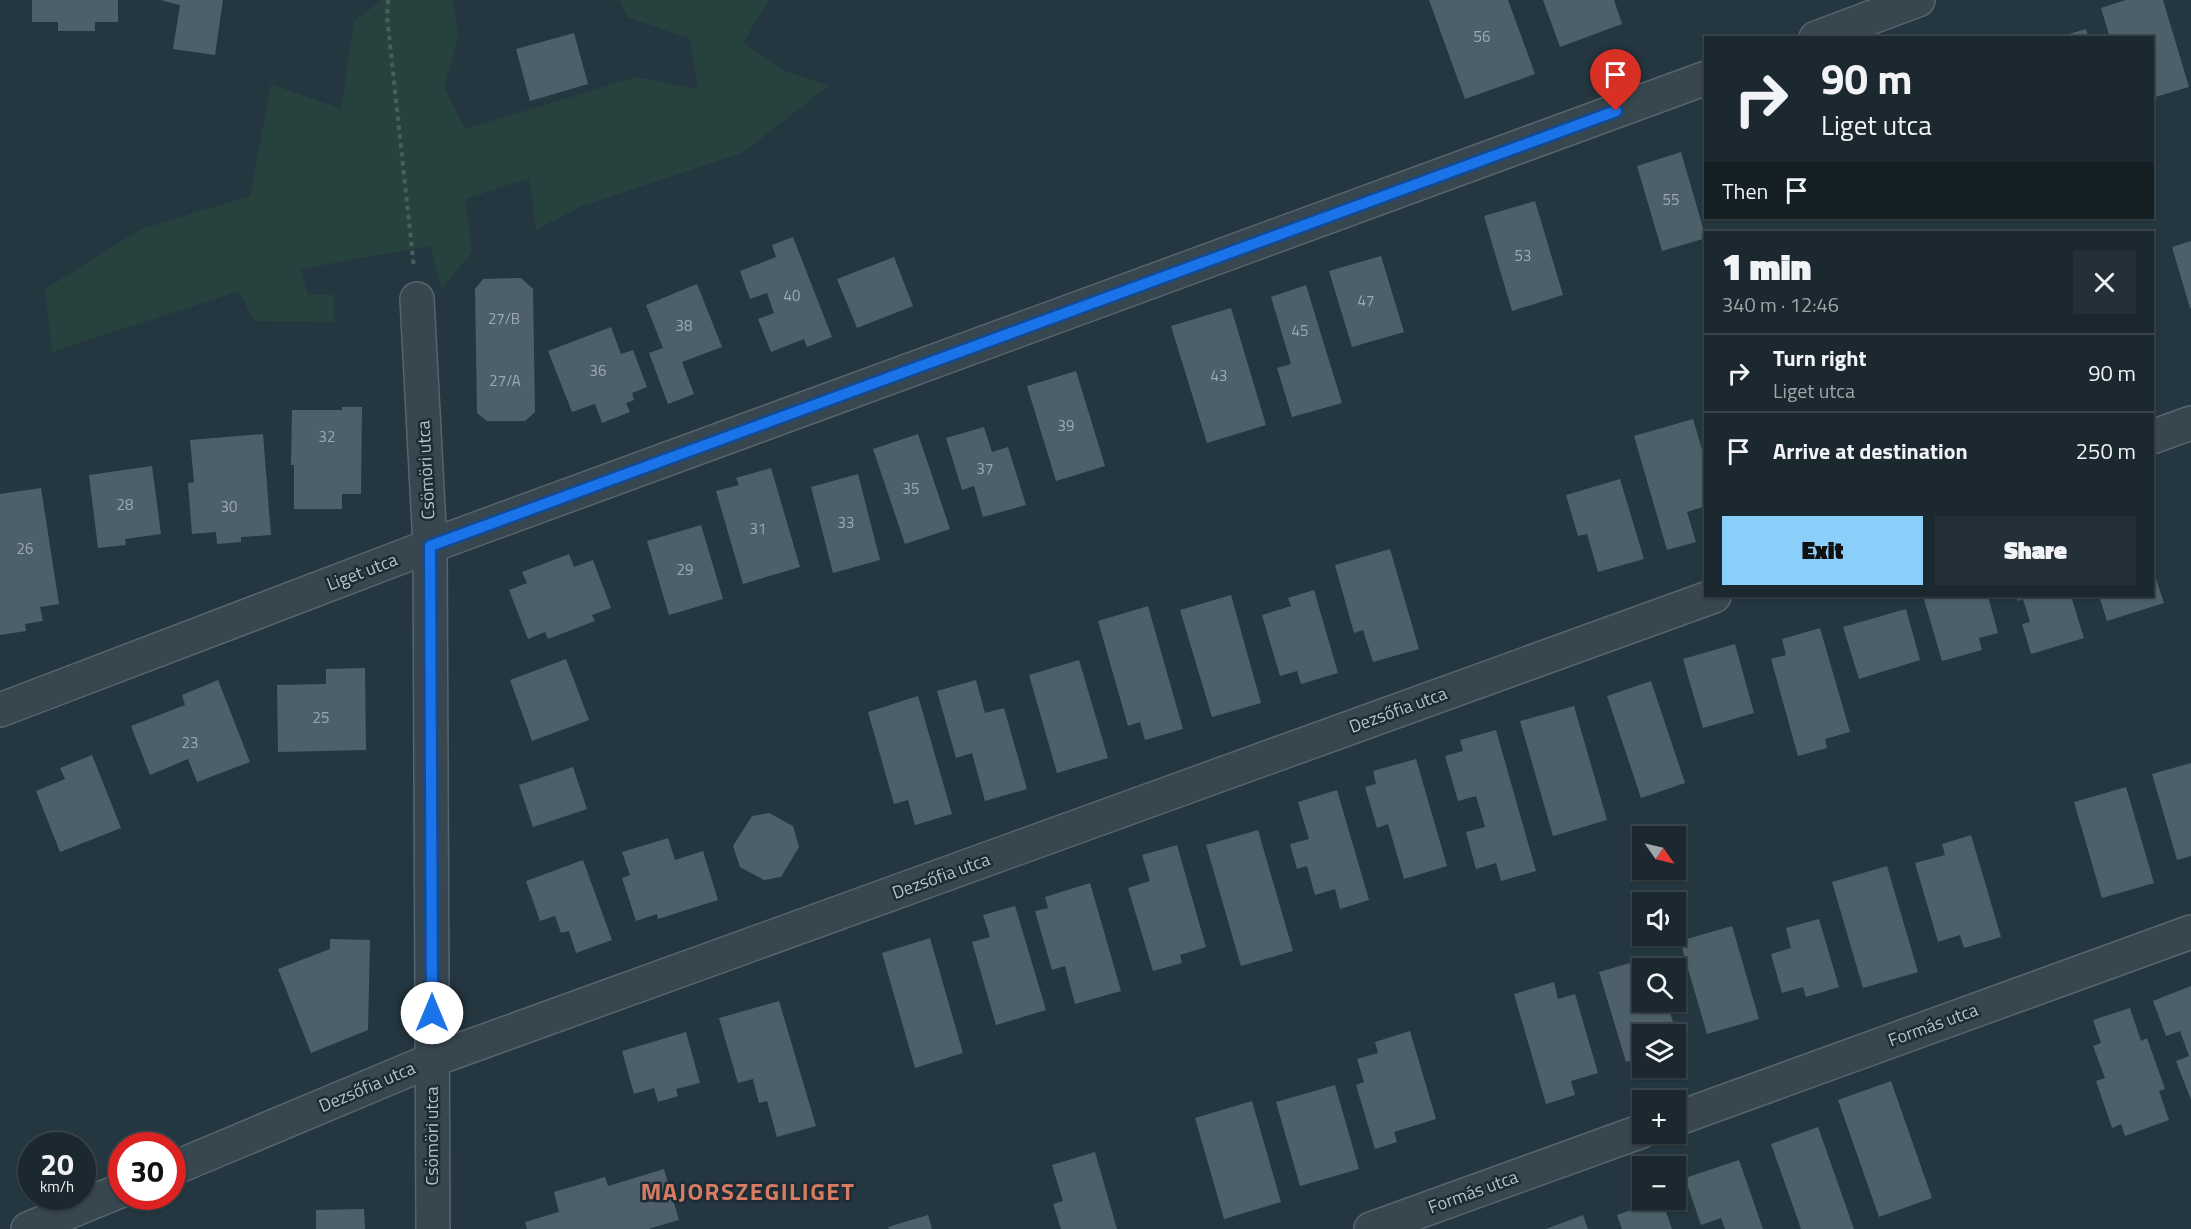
<!DOCTYPE html>
<meta charset="utf-8">
<style>
:root{--surface:#1b282f;--page:#243037;--text:#f1f3f6;--muted:#a0a6aa;--line:#39444b;--accent:#8acefa}
body{margin:0;font-family:"Titillium Web",sans-serif;background:var(--page);color:var(--text);height:100vh;display:flex;flex-direction:column;font-size:22px;white-space:nowrap}
*{box-sizing:border-box;margin:0}
p{font-size:20px;color:var(--muted)}
.icon{flex:none;width:33px;height:33px;fill:none;stroke:currentColor;stroke-width:2;stroke-linecap:round;stroke-linejoin:round}
.map{position:relative;flex:1;overflow:hidden}
.details{position:absolute;left:1704px;top:231px;width:450px;height:366px;display:flex;flex-direction:column;background:var(--surface);border-radius:0px;box-shadow:0 2px 4px #0004,0 0 0 2px var(--line)}
.details>*{flex:none}
.hud{position:absolute;left:1704px;top:36px;width:450px;height:183px;border-radius:0px;box-shadow:0 2px 4px #0004,0 0 0 2px var(--line);background:#1b282f;color:var(--text);overflow:hidden}
.needle{width:39px;rotate:124deg}
.tools{position:absolute;left:1632px;top:826px;display:grid;gap:12px}
.tools a{display:grid;place-items:center;width:54px;height:54px;border-radius:0px;background:var(--surface);box-shadow:0 2px 4px #0004,0 0 0 2px var(--line);font-size:30px}
.speed{position:absolute;left:18px;top:1132px;display:flex;gap:12px;font-size:30px;font-weight:700;text-align:center}
.speed>*{display:grid;place-content:center;width:78px;height:78px;border-radius:50%;background:var(--surface);box-shadow:0 2px 4px #0004,0 0 0 2px var(--line);line-height:1}
.speed small{font-size:15px;font-weight:400}
.speed .limit{border:9px solid #d22;background:#fff;color:#111}
.pin{position:absolute;display:grid;place-items:center;width:51px;height:51px;color:#fff;margin:-62px -26px;border-radius:50% 50% 50% 0;rotate:-45deg;box-shadow:0 0 6px #0007}
.pin .icon{rotate:45deg}
.me{position:absolute;width:66px;margin:-33px;rotate:0deg;stroke-linejoin:round;filter:drop-shadow(0 0 4px #0008)}
.turn{display:flex;align-items:center;gap:21px;height:126px;padding:0 18px;font-size:27px}
.turn .icon{width:78px;height:78px;stroke-width:2.5}
.turn b{display:block;font-size:42px;line-height:51px}
.then{display:flex;align-items:center;height:57px;padding:0 18px;background:#0003;gap:12px;font-size:22px}
.round{display:grid;place-items:center;flex:none;width:63px;height:63px;border-radius:0px;background:var(--page)}
.headline{display:flex;align-items:center;justify-content:space-between;height:102px;padding:0 18px}
h1{font-size:36px;font-weight:800;line-height:45px}
.primary-button{display:flex;gap:12px;margin-top:auto;padding:12px 18px}
.primary-button a{flex:1;height:69px;border-radius:0px;background:var(--accent);color:#111;font-size:24px;font-weight:800;line-height:69px;text-align:center}
.primary-button a+a{background:var(--page);color:var(--text)}
ul{padding:0;list-style:none}
li{display:flex;align-items:center;gap:18px;height:78px;padding:0 18px;border-top:2px solid var(--line)}
li div{flex:1}
li b{display:block;font-size:22px}
li em{font-style:normal}
.map>svg:first-child{display:block}
</style>
<div class="map">
<svg width="2191" height="1229" viewBox="0 0 2191 1229">
<rect width="100%" height="100%" fill="#24363f"/>
<polygon fill="#27423e" points="382,0 453,0 458,38 444,87 465,129 636,77 698,89 690,39 627,17 620,0 769,0 743,43 783,70 829,86 742,153 582,206 536,230 529,178 465,199 472,252 442,289 430,246 300,269 308,294 334,295 334,322 254,321 239,291 52,352 45,289 141,229 250,196 271,84 341,109 354,21"/>
<g fill="#4d606a">
<polygon points="32,0 118,0 118,22 95,22 95,31 58,31 58,22 32,22"/>
<polygon points="160,0 223,0 215,55 173,49 180,5"/>
<polygon points="1429,0 1508,0 1535,74 1465,99"/>
<polygon points="1543,0 1614,0 1622,24 1560,47"/>
<polygon points="2126,0 2163,0 2189,87 2152,98 2152,38 2110,38 2101,8"/>
<polygon points="2086,29 2089,38 2059,38 2059,37"/>
<polygon points="574,33 588,84 530,101 516,49"/>
<polygon points="1681,152 1706,238 1662,251 1637,166"/>
<polygon points="1535,201 1563,295 1512,311 1484,216"/>
<polygon points="793,237 832,337 807,347 804,339 771,352 758,319 774,313 767,293 750,299 740,271 776,257 772,245"/>
<polygon points="2191,241 2191,308 2190,308 2172,247"/>
<polygon points="1381,256 1404,332 1352,347 1329,271"/>
<polygon points="894,257 913,306 857,328 837,279"/>
<polygon points="521,278 533,289 535,412 525,421 487,421 477,413 475,289 483,279"/>
<polygon points="697,284 722,347 682,362 694,394 668,404 649,353 663,348 646,305"/>
<polygon points="1306,285 1342,403 1292,417 1277,368 1291,364 1271,297"/>
<polygon points="1231,308 1266,425 1207,443 1171,326"/>
<polygon points="611,327 621,354 633,350 647,387 632,393 634,400 626,403 630,412 602,423 595,404 572,412 548,351"/>
<polygon points="1076,371 1105,466 1056,481 1027,386"/>
<polygon points="342,407 362,407 361,494 342,494 342,509 294,509 294,465 291,465 292,410 342,410"/>
<polygon points="1693,419 1706,463 1706,506 1687,512 1696,542 1667,550 1634,436"/>
<polygon points="984,427 992,452 1008,447 1026,505 983,517 974,486 962,490 946,438"/>
<polygon points="263,434 271,535 241,537 241,542 217,544 216,532 192,534 188,483 194,482 190,440"/>
<polygon points="918,434 950,529 905,544 873,449"/>
<polygon points="152,466 161,534 125,539 126,545 98,548 89,475"/>
<polygon points="771,468 800,567 743,584 716,491 739,485 736,478"/>
<polygon points="858,474 880,560 833,573 811,487"/>
<polygon points="1620,479 1644,559 1598,572 1587,534 1578,536 1566,495"/>
<polygon points="41,488 59,604 40,607 43,621 25,624 26,631 0,635 0,494"/>
<polygon points="701,525 723,599 669,615 647,541"/>
<polygon points="1390,549 1419,649 1373,662 1363,630 1354,633 1335,565"/>
<polygon points="569,554 574,567 593,560 611,608 592,615 595,621 548,639 545,632 528,639 509,590 527,583 522,572"/>
<polygon points="2152,567 2164,603 2107,621 2099,596 2152,596"/>
<polygon points="1314,590 1338,673 1301,684 1297,671 1280,676 1262,615 1291,606 1288,598"/>
<polygon points="1231,595 1261,703 1212,717 1180,610"/>
<polygon points="1923,596 1988,596 1998,633 1979,638 1982,650 1942,661"/>
<polygon points="2016,596 2071,596 2084,638 2031,654 2022,624 2030,622 2023,599 2017,601"/>
<polygon points="1148,606 1183,729 1145,740 1140,722 1128,726 1098,621"/>
<polygon points="1906,609 1920,660 1859,679 1843,627"/>
<polygon points="1820,628 1850,732 1825,739 1827,748 1798,756 1771,659 1786,655 1782,639"/>
<polygon points="1735,644 1754,713 1703,728 1683,659"/>
<polygon points="566,659 589,720 532,741 510,680"/>
<polygon points="1079,660 1108,758 1057,773 1029,675"/>
<polygon points="365,668 366,750 278,752 277,685 326,684 326,669"/>
<polygon points="218,680 250,762 197,782 188,759 150,775 131,726 185,705 182,695"/>
<polygon points="976,680 985,713 1004,708 1027,789 985,801 972,753 956,758 937,691"/>
<polygon points="1651,681 1685,783 1641,798 1607,696"/>
<polygon points="918,696 952,814 915,825 908,800 894,804 868,712"/>
<polygon points="1574,706 1607,820 1553,836 1520,721"/>
<polygon points="1496,730 1536,871 1501,881 1496,863 1476,869 1466,832 1485,827 1476,796 1458,801 1445,756 1463,751 1460,740"/>
<polygon points="92,755 121,828 60,852 36,791 65,779 60,768"/>
<polygon points="1416,759 1447,866 1404,879 1388,824 1377,828 1365,787 1376,784 1373,771"/>
<polygon points="2191,763 2191,856 2177,860 2152,774"/>
<polygon points="573,767 587,809 533,827 519,785"/>
<polygon points="2126,787 2154,883 2102,898 2074,802"/>
<polygon points="1337,790 1369,900 1340,909 1335,889 1315,895 1307,866 1297,869 1290,844 1309,839 1298,802"/>
<polygon points="769,813 793,826 799,847 781,877 764,880 740,867 733,846 752,816"/>
<polygon points="1258,830 1293,951 1241,966 1206,845"/>
<polygon points="1971,835 2001,937 1964,948 1960,935 1938,942 1915,863 1945,855 1942,844"/>
<polygon points="668,838 675,860 703,851 718,900 658,919 657,914 636,921 622,878 630,875 622,852"/>
<polygon points="1177,845 1206,947 1180,955 1182,963 1153,971 1128,888 1150,881 1142,855"/>
<polygon points="583,860 612,940 576,953 569,931 561,933 555,916 540,921 526,881"/>
<polygon points="1887,866 1918,972 1863,988 1832,882"/>
<polygon points="1090,883 1121,991 1075,1004 1065,966 1052,970 1035,911 1048,908 1045,897"/>
<polygon points="1015,906 1046,1010 996,1025 972,942 990,937 983,915"/>
<polygon points="1819,919 1839,987 1806,997 1803,987 1782,993 1771,954 1791,948 1786,928"/>
<polygon points="1732,926 1759,1019 1707,1034 1680,941"/>
<polygon points="930,938 963,1053 915,1068 882,953"/>
<polygon points="330,939 370,940 368,1030 311,1053 278,969 330,949"/>
<polygon points="1654,956 1658,969 1642,969 1642,1002 1667,1002 1680,1046 1676,1047 1676,1035 1642,1035 1642,1066 1636,1068 1633,1060 1626,1062 1599,972"/>
<polygon points="1554,982 1558,999 1575,994 1598,1073 1571,1081 1575,1095 1546,1104 1514,994"/>
<polygon points="2191,986 2191,1100 2176,1061 2189,1056 2180,1031 2166,1036 2153,1001"/>
<polygon points="779,1001 816,1126 777,1137 767,1101 759,1103 753,1079 738,1083 719,1018"/>
<polygon points="2130,1008 2141,1041 2147,1038 2165,1089 2159,1091 2169,1120 2125,1136 2121,1124 2112,1128 2096,1081 2105,1078 2093,1046 2101,1043 2093,1020"/>
<polygon points="1410,1031 1436,1119 1394,1132 1397,1142 1375,1149 1356,1085 1364,1082 1357,1059 1378,1053 1375,1042"/>
<polygon points="686,1032 700,1083 676,1089 678,1096 658,1102 654,1088 634,1094 622,1051"/>
<polygon points="1891,1081 1932,1198 1879,1217 1838,1100"/>
<polygon points="1335,1085 1359,1169 1300,1186 1276,1102"/>
<polygon points="1252,1101 1281,1202 1224,1219 1195,1118"/>
<polygon points="1818,1127 1854,1229 1801,1229 1771,1144"/>
<polygon points="1095,1152 1117,1229 1061,1229 1053,1204 1063,1201 1052,1165"/>
<polygon points="1739,1160 1763,1229 1725,1229 1721,1218 1701,1225 1685,1178"/>
<polygon points="664,1169 679,1220 648,1229 527,1229 525,1222 559,1212 554,1192 605,1177 608,1186"/>
<polygon points="1659,1200 1662,1200 1672,1229 1622,1229 1617,1215"/>
<polygon points="364,1209 365,1229 316,1229 316,1210"/>
<polygon points="928,1215 932,1229 889,1229 888,1227"/>
<polygon points="1583,1215 1588,1229 1546,1229"/>
</g>
<g fill="none" stroke-linecap="round" stroke-linejoin="round">
<defs>
<g id="street">
<polyline points="1816,38 1918,0"/>
<polyline points="417,299 430,546 433,1229"/>
<polyline points="2152,437 2191,423"/>
<polyline points="0,710 430,546 1706,78"/>
<polyline points="1676,1119 2191,932"/>
<polyline points="172,1169 432,1060 1714,596"/>
<polyline points="28,1229 122,1190"/>
<polyline points="1371,1229 1642,1131"/>
</g>
</defs>
<use href="#street" stroke="#56646d" stroke-width="36"/>
<polyline stroke="#465e5c" stroke-width="4" stroke-dasharray="4.5 4.5" stroke-linecap="butt" points="388,0 387,16 414,268"/>
<use href="#street" stroke="#38474f" stroke-width="33"/>
</g>
<g fill="none" stroke-linecap="round" stroke-linejoin="round">
<defs>
<polyline id="route" points="432,1013 430,546 1616,111"/>
</defs>
<use href="#route" stroke="#114b97" stroke-width="15"/>
<use href="#route" stroke="#1a73e8" stroke-width="10"/>
</g>
<g text-anchor="middle" stroke-width="5" stroke-linejoin="round" paint-order="stroke">
<g font-size="15" fill="#9ba9b2">
<text x="1482" y="42">56</text>
<text x="1671" y="205">55</text>
<text x="1523" y="261">53</text>
<text x="792" y="301">40</text>
<text x="1366" y="306">47</text>
<text x="504" y="324">27/B</text>
<text x="684" y="331">38</text>
<text x="1300" y="336">45</text>
<text x="598" y="376">36</text>
<text x="1219" y="381">43</text>
<text x="505" y="386">27/A</text>
<text x="1066" y="431">39</text>
<text x="327" y="442">32</text>
<text x="985" y="474">37</text>
<text x="911" y="494">35</text>
<text x="125" y="510">28</text>
<text x="229" y="512">30</text>
<text x="846" y="528">33</text>
<text x="758" y="534">31</text>
<text x="25" y="554">26</text>
<text x="685" y="575">29</text>
<text x="321" y="723">25</text>
<text x="190" y="748">23</text>
</g>
<g font-size="18" fill="#b5c1ca" stroke="#1d2c34">
<text transform="translate(426 470) rotate(-93)" y="6">Csömöri utca</text>
<text transform="translate(362 572) rotate(-21)" y="6">Liget utca</text>
<text transform="translate(1398 710) rotate(-20)" y="6">Dezsőfia utca</text>
<text transform="translate(941 876) rotate(-20)" y="6">Dezsőfia utca</text>
<text transform="translate(1933 1025) rotate(-20)" y="6">Formás utca</text>
<text transform="translate(367 1087) rotate(-23)" y="6">Dezsőfia utca</text>
<text transform="translate(432 1136) rotate(-90)" y="6">Csömöri utca</text>
<text transform="translate(1473 1192) rotate(-20)" y="6">Formás utca</text>
</g>
<g font-size="24" font-weight="bold" letter-spacing="1.5" fill="#d77b63" stroke="#1d2c34">
<text x="748" y="1200">MAJORSZEGILIGET</text>
</g>
</g>
</svg>
<div class="tools">
<a><svg class="needle" viewBox="-14 -14 28 28"><path d="M0-13l5 13h-10z" fill="#e53935"/><path d="M0 13l5-13h-10z" fill="#a0a6aa"/></svg></a>
<a><svg class="icon" aria-label="sound" viewBox="0 0 24 24"><path d="M4 9h4l5-4v14l-5-4H4zM17 9q2 3 0 6"/></svg></a>
<a><svg class="icon" aria-label="search" viewBox="0 0 24 24"><circle cx="10" cy="10" r="6"/><path d="M15 15l6 6"/></svg></a>
<a><svg class="icon" aria-label="layers" viewBox="0 0 24 24"><path d="M12 4l9 5-9 5-9-5zM3 14l9 5 9-5"/></svg></a>
<a>+</a>
<a>−</a>
</div>
<div class="speed"><div>20<small>km/h</small></div><div class="limit">30</div></div>
<div class="pin" style="left:1616px;top:111px;background:#d93025"><svg class="icon" aria-label="arrive" viewBox="0 0 24 24"><path d="M6 21V4h12l-3 4 3 4H6"/></svg></div>
<svg class="me" style="left:432px;top:1013px" viewBox="-20 -20 40 40"><circle r="19" fill="#fff"/><path d="M0-13L10 11 0 6-10 11z" fill="#1a73e8"/></svg>
<div class="hud">
<div class="turn"><svg class="icon" aria-label="right" viewBox="0 0 24 24"><path d="M7 20v-9h11M14 6l5 5-5 5"/></svg><div><b>90 m</b>Liget utca</div></div>
<div class="then">Then<svg class="icon" aria-label="arrive" viewBox="0 0 24 24"><path d="M6 21V4h12l-3 4 3 4H6"/></svg></div>
</div>
<section class="details">
<div class="headline"><div><h1>1 min</h1><p>340 m · 12:46</p></div><a class="round"><svg class="icon" aria-label="close" viewBox="0 0 24 24"><path d="M6 6l12 12M18 6L6 18"/></svg></a></div>
<ul>
<li><svg class="icon" aria-label="right" viewBox="0 0 24 24"><path d="M7 20v-9h11M14 6l5 5-5 5"/></svg><div><b>Turn right</b><p>Liget utca</p></div><em>90 m</em></li>
<li><svg class="icon" aria-label="arrive" viewBox="0 0 24 24"><path d="M6 21V4h12l-3 4 3 4H6"/></svg><div><b>Arrive at destination</b></div><em>250 m</em></li>
</ul>
<div class="primary-button"><a>Exit</a><a>Share</a></div>
</section>
</div>
